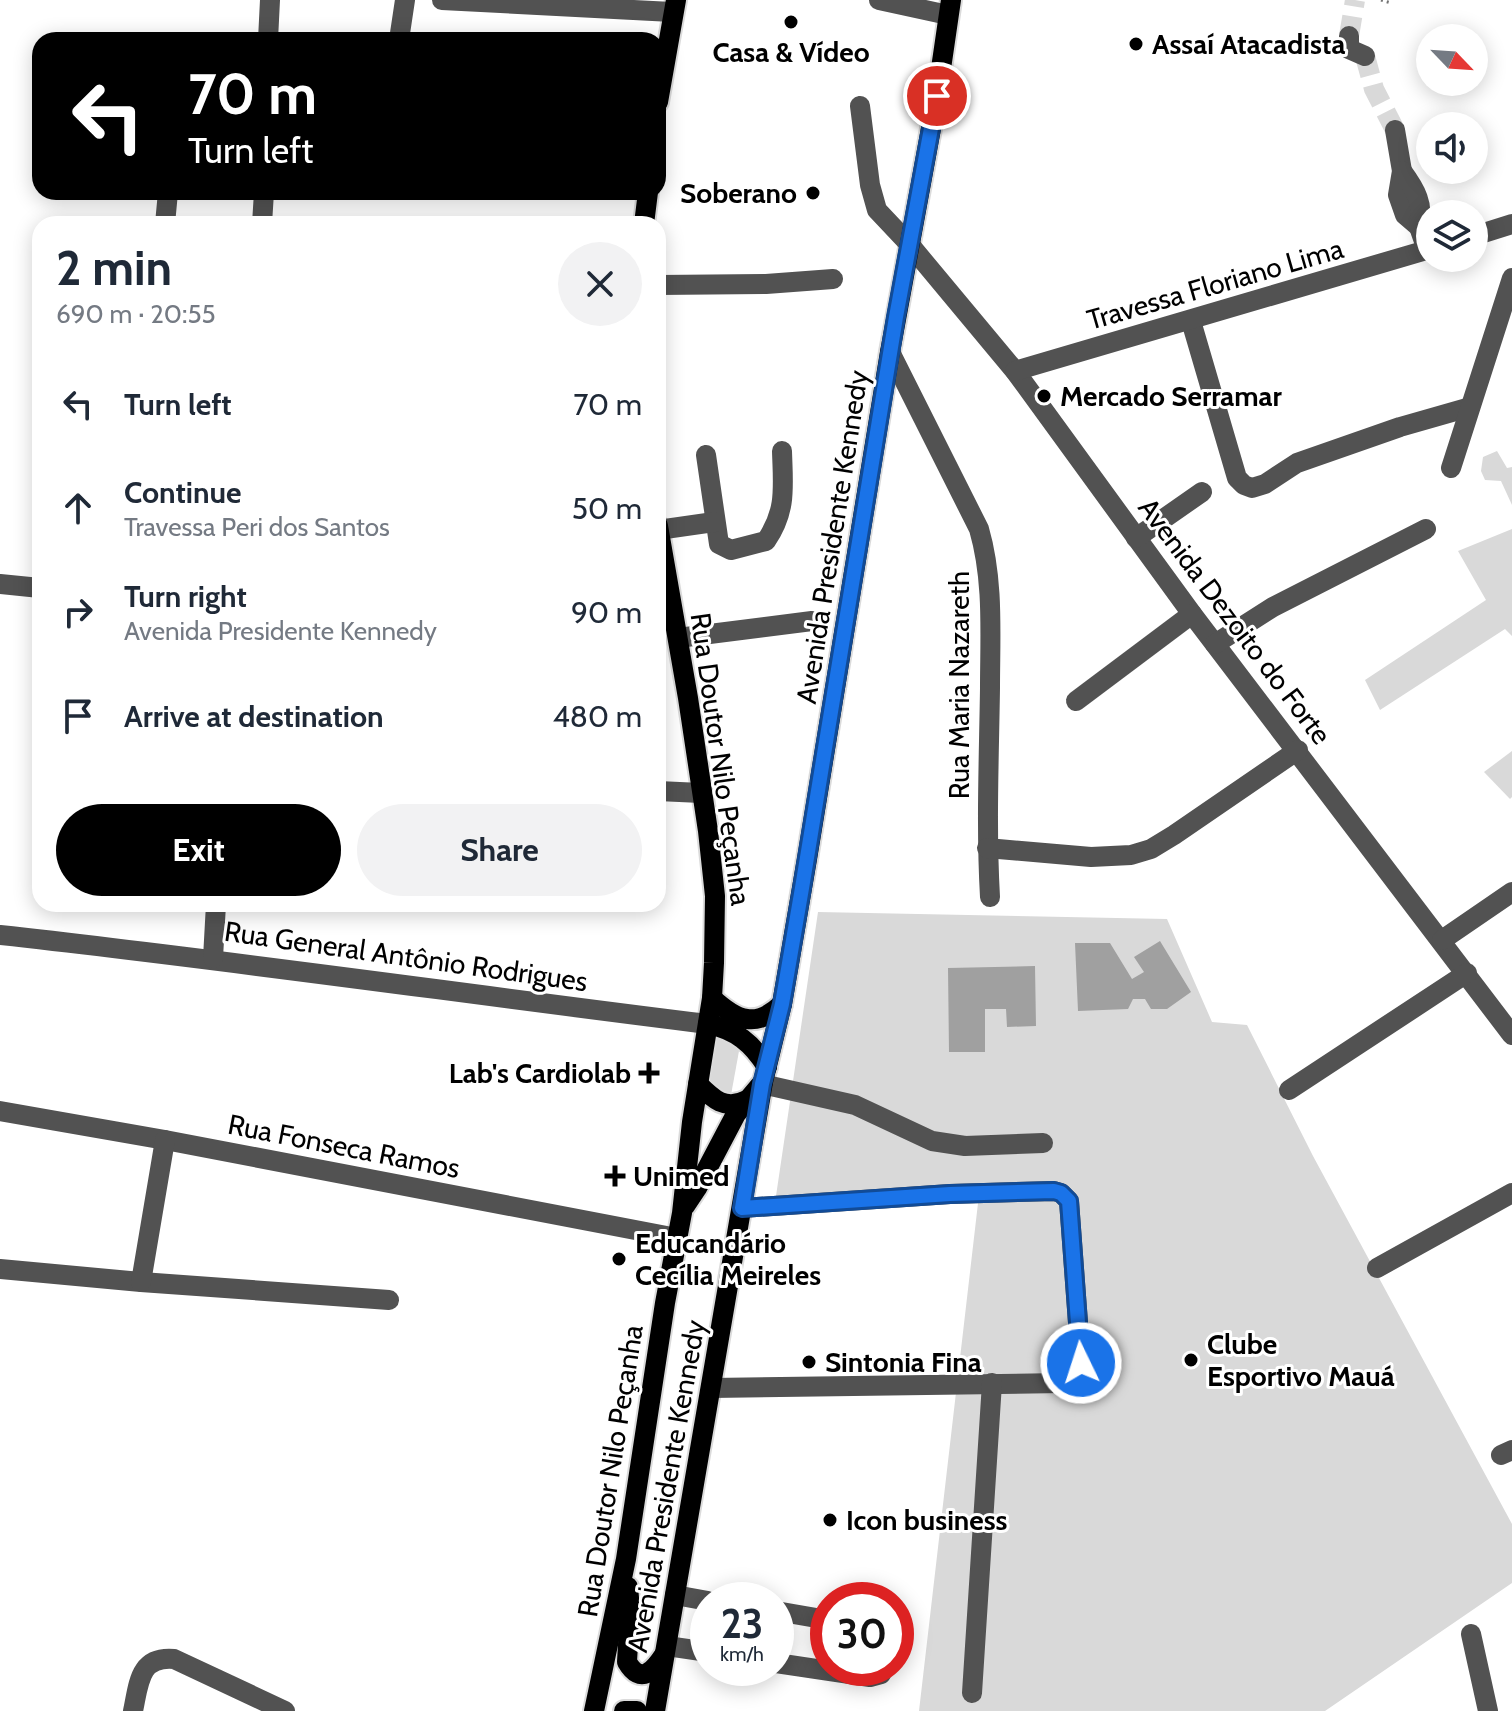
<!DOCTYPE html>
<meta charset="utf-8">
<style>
:root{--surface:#fff;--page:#f2f2f3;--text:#1f2937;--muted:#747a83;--accent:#000}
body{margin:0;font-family:Cabin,sans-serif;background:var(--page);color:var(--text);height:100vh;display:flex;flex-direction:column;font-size:30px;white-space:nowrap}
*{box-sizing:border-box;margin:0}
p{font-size:26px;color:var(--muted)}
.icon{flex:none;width:44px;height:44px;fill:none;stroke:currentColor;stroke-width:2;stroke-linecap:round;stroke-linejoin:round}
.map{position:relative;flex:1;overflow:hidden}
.side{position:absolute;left:32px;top:216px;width:634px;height:696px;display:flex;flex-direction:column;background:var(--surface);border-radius:24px;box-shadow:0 4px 20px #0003}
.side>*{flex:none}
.top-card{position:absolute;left:32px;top:32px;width:634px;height:168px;border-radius:24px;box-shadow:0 4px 20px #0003;background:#000;color:#fff;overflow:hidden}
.needle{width:52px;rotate:115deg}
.buttons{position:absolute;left:1416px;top:24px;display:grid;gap:16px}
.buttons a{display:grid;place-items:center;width:72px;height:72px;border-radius:50%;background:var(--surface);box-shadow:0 4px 20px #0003;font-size:40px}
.speed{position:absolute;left:690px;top:1582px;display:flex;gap:16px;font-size:40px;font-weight:700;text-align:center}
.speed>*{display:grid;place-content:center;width:104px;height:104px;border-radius:50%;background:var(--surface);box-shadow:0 4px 20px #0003;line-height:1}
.speed small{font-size:20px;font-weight:400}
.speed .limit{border:12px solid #d22;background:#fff;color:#111}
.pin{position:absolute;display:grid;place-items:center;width:68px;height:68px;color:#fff;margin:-34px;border:4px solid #fff;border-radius:50%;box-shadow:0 2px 8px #0007}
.me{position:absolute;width:88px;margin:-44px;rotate:356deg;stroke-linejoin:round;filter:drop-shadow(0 0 6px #0008)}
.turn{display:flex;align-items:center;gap:28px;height:168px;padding:0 24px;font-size:36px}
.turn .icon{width:104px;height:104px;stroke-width:2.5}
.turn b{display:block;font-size:56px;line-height:68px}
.round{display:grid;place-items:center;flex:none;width:84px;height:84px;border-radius:42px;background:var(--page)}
.summary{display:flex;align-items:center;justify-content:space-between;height:136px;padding:0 24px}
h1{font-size:48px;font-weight:800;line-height:60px}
.primary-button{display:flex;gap:16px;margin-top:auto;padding:16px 24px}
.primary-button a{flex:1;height:92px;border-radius:48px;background:var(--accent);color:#fff;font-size:32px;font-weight:800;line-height:92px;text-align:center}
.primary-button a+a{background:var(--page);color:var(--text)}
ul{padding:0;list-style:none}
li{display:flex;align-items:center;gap:24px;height:104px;padding:0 24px}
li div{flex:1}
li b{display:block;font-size:30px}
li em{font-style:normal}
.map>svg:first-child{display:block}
</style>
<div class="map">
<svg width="1512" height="1711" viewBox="0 0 1512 1711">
<rect width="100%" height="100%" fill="#fff"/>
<g fill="#d9d9d9">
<polygon points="1497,451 1507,468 1512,467 1512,505 1501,481 1485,480 1481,471 1483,457"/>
<polygon points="1512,529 1512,636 1505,629 1380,710 1365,680 1486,600 1458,551"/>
<polygon points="1512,751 1512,797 1510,799 1484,772"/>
<polygon points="818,912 1167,919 1212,1022 1247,1025 1313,1156 1512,1524 1512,1583 1325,1711 919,1711 980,1186 776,1196"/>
<polygon points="716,1036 734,1038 739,1051 731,1095 724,1096 708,1081"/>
</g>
<g fill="#a0a0a0">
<polygon points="1160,941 1191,992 1167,1009 1151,1009 1145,999 1133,999 1128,1009 1078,1011 1075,943 1110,943 1132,979 1144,972 1134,957"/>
<polygon points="1035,966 1036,1026 1007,1027 1006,1009 985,1009 985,1052 949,1052 948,968"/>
</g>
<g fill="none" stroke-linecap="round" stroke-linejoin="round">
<g stroke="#d9d9d9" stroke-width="20" stroke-dasharray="20 10" stroke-linecap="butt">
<polyline points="1349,36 1355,0"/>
<polyline points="1365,56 1374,89 1395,130"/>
</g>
<defs>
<g id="major">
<polyline points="658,102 676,0"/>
<polyline points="644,224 648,192"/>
<path d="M712 998C737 1021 756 1029 782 1004"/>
<path d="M708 1024C736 1030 752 1043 767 1067"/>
<path d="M698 1084C713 1099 725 1111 747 1100"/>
<polyline points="685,1206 697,1188 736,1114 763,1082"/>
<path d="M628 1587 630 1609 627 1662C641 1686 654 1670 664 1655"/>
<polyline points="594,1711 626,1559 665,1303 682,1213 692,1122 712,998 714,963 715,896 708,831 688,698 658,526"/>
<polyline points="624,1711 637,1711"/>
<polyline points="655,1711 763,1082 782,1004 807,859 890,352 937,96 951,0"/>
</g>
</defs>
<use href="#major" stroke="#dbdbdb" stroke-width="24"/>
<polyline stroke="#747474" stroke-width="3" stroke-dasharray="2 4" stroke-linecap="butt" points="1381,0 1391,3"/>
<g stroke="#525252" stroke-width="20">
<polyline points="442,0 672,12"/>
<polyline points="879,0 948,15"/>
<polyline points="1349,36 1349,49 1365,56"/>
<polyline points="268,40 270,0"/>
<polyline points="399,40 405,0"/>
<polyline points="860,106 870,185 877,210 910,245 1015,371 1192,614 1512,1035"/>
<polyline points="1395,130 1402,171 1398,195 1405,215 1419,227 1427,250"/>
<path d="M1402 171C1416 190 1424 204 1419 227"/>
<polyline points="165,224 168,192"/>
<polyline points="262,224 264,192"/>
<polyline points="1474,236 1512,224"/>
<polyline points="658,285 766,284 833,279"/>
<polyline points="1191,321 1237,478 1244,485 1252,488 1265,484 1297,463 1400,427 1470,407"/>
<path d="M890 352 979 529C994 581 990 634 990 688 989 758 986 827 990 897"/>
<polyline points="1015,371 1430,249"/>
<path d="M706 455 719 544 731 550 766 541C787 510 783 487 782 451"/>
<polyline points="1451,468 1512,278"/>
<polyline points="658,530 714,522"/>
<polyline points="1136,538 1202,492"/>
<polyline points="0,584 40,588"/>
<polyline points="678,638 812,621"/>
<polyline points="1215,644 1273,607 1426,529"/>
<polyline points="1076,701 1192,614"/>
<polyline points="658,791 701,793"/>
<polyline points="987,848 1091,857 1131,855 1151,849 1174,835 1298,750"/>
<path d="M0 935C237 961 472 995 708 1024"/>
<polyline points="1442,940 1512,892"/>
<polyline points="213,958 216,904"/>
<polyline points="762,1084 855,1105 932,1141 965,1146 1043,1143"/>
<polyline points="1289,1090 1467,973"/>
<polyline points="0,1111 165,1140 677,1238"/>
<polyline points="1377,1268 1512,1193"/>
<polyline points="0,1269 141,1282 389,1300"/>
<polyline points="141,1282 165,1140"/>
<polyline points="711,1388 1063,1383 1075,1376 1081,1363 1069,1201 1061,1193 1054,1191 950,1194 742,1208"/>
<polyline points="1501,1455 1512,1450"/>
<polyline points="675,1595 708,1601"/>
<polyline points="776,1611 828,1620"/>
<polyline points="1471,1634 1488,1711"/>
<polyline points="667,1646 708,1652"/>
<polyline points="776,1663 870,1677 881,1674 884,1668"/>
<polyline points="972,1693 992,1383"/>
<path d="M133 1711C139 1683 139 1656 174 1659L285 1711"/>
</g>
<use href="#major" stroke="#000" stroke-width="20"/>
</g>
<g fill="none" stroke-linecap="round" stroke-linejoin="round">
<defs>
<polyline id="route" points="937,96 896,317 802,888 782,1004 762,1084 742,1208 950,1194 1054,1191 1061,1193 1069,1201 1081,1363"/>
</defs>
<use href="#route" stroke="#114b97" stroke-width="20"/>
<use href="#route" stroke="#1a73e8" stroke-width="14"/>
</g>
<g fill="#000" stroke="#fff" stroke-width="3">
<circle cx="791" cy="22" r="8"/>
<circle cx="1136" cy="44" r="8"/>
<circle cx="813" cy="193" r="8"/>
<circle cx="1044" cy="396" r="8"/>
<path d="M645 1061h8v8h8v8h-8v8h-8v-8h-8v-8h8z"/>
<path d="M611 1164h8v8h8v8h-8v8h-8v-8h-8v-8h8z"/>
<circle cx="619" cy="1259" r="8"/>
<circle cx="1191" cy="1360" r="8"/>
<circle cx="809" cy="1362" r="8"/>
<circle cx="830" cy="1520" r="8"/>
</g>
<g text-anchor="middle" stroke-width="6" stroke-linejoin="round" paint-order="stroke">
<g font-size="28" font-weight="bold" fill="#000" stroke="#fff" text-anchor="start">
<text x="1152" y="54">Assaí Atacadista</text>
<text x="791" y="62" text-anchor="middle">Casa &amp; Vídeo</text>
<text x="797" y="203" text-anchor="end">Soberano</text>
<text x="1060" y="406">Mercado Serramar</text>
<text x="631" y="1083" text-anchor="end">Lab's Cardiolab</text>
<text x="633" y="1186">Unimed</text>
<text x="635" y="1253">Educandário<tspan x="635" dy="32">Cecília Meireles</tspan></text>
<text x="1207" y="1354">Clube<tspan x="1207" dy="32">Esportivo Mauá</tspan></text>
<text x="825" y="1372">Sintonia Fina</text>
<text x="846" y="1530">Icon business</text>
</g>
<g font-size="28" fill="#000" stroke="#fff">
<text transform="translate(1215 284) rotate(-16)" y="10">Travessa Floriano Lima</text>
<text transform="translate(832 537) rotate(-81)" y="10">Avenida Presidente Kennedy</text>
<text transform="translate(1235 621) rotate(53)" y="10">Avenida Dezoito do Forte</text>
<text transform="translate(959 685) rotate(-90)" y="10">Rua Maria Nazareth</text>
<text transform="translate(721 759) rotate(82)" y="10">Rua Doutor Nilo Peçanha</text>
<text transform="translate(406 956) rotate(8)" y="10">Rua General Antônio Rodrigues</text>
<text transform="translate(344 1146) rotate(11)" y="10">Rua Fonseca Ramos</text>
<text transform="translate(610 1471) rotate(-81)" y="10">Rua Doutor Nilo Peçanha</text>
<text transform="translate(666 1486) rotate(-80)" y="10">Avenida Presidente Kennedy</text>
</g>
</g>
</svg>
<div class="buttons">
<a><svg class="needle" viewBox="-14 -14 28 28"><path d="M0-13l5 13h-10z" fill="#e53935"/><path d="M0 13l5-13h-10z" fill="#747a83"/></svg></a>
<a><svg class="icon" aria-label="sound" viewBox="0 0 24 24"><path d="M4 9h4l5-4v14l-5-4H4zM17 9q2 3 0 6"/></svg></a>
<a><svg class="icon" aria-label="layers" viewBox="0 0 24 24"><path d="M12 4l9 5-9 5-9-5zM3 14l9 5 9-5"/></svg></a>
</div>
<div class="speed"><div>23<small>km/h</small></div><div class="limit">30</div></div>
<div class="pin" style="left:937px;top:96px;background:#d93025"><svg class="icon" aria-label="arrive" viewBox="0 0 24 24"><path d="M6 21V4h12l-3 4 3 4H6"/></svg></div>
<svg class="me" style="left:1081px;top:1363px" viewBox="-20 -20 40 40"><circle r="17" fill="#1a73e8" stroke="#fff" stroke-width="3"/><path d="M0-11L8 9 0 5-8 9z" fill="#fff"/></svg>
<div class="top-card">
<div class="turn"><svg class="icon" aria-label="left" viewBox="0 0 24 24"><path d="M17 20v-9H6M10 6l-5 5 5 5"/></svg><div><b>70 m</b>Turn left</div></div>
</div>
<section class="side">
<div class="summary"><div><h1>2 min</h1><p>690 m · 20:55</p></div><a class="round"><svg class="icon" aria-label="close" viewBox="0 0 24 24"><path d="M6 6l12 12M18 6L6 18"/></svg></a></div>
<ul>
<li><svg class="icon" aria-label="left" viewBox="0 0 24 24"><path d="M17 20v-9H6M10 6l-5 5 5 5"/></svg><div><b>Turn left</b></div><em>70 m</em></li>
<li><svg class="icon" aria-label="ahead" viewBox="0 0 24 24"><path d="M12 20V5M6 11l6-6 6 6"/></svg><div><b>Continue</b><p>Travessa Peri dos Santos</p></div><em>50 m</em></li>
<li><svg class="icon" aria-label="right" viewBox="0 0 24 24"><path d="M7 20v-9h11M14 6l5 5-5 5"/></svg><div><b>Turn right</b><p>Avenida Presidente Kennedy</p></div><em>90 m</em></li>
<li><svg class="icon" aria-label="arrive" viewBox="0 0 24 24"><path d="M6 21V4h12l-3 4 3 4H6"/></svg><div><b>Arrive at destination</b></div><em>480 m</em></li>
</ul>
<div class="primary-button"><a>Exit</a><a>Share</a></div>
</section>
</div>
